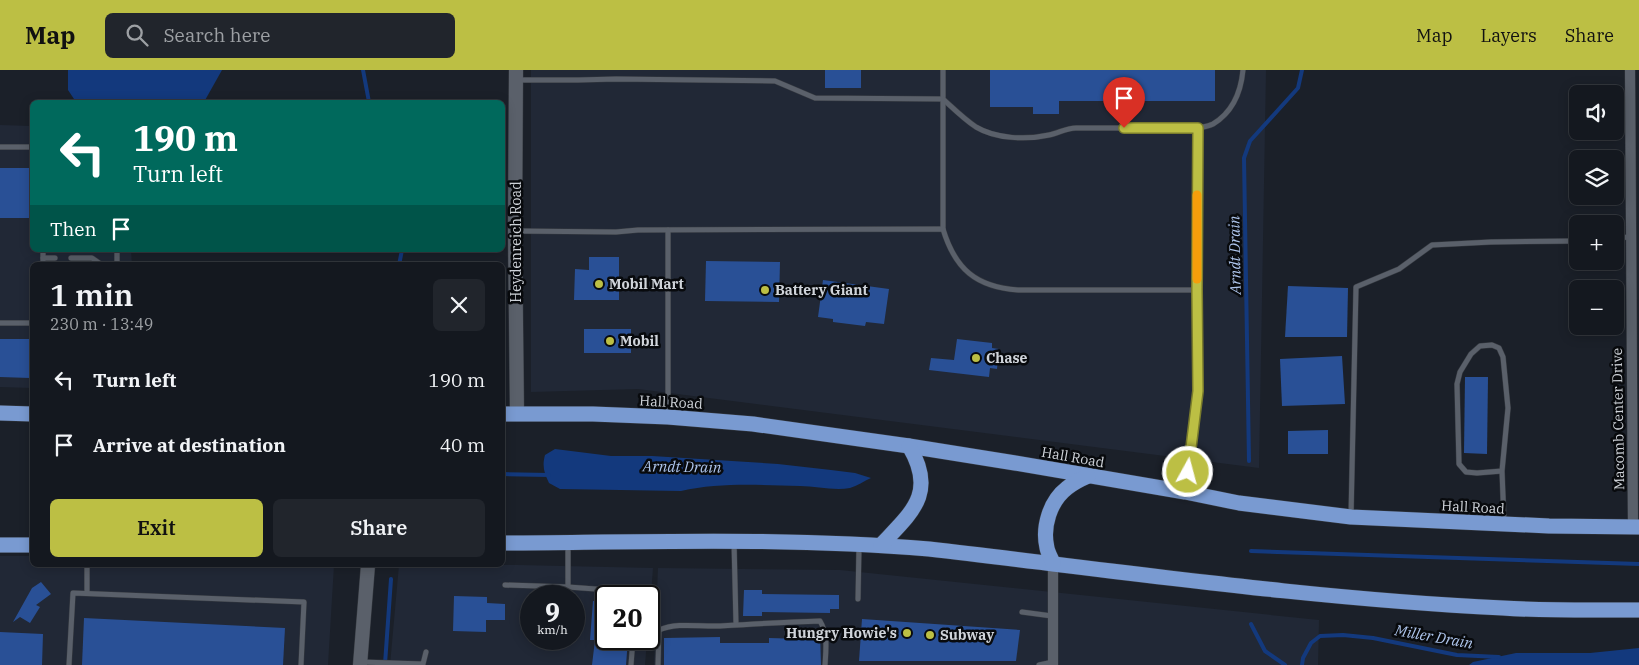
<!DOCTYPE html>
<meta charset="utf-8">
<style>
:root{--surface:#14181f;--page:#21252c;--text:#f1f3f6;--muted:#9da0a4;--line:#33373d;--accent:#bcbf44}
body{margin:0;font-family:"IBM Plex Serif",serif;background:var(--page);color:var(--text);height:100vh;display:flex;flex-direction:column;font-size:19px;white-space:nowrap}
*{box-sizing:border-box;margin:0}
p{font-size:16px;color:var(--muted)}
.icon{flex:none;width:28px;height:28px;fill:none;stroke:currentColor;stroke-width:2;stroke-linecap:round;stroke-linejoin:round}
.map{position:relative;flex:1;overflow:hidden}
.panel{position:absolute;left:30px;top:192px;width:475px;height:305px;display:flex;flex-direction:column;background:var(--surface);border-radius:8px;box-shadow:0 2px 12px #0003,0 0 0 1px var(--line)}
.panel>*{flex:none}
.top-card{position:absolute;left:30px;top:30px;width:475px;height:152px;border-radius:8px;box-shadow:0 2px 12px #0003,0 0 0 1px var(--line);background:#00695c;color:#fff;overflow:hidden}
.buttons{position:absolute;left:1569px;top:15px;display:grid;gap:10px}
.buttons a{display:grid;place-items:center;width:55px;height:55px;border-radius:8px;background:var(--surface);box-shadow:0 2px 12px #0003,0 0 0 1px var(--line);font-size:25px}
.speed{position:absolute;left:520px;top:515px;display:flex;gap:10px;font-size:25px;font-weight:700;text-align:center}
.speed>*{display:grid;place-content:center;width:65px;height:65px;border-radius:50%;background:var(--surface);box-shadow:0 2px 12px #0003,0 0 0 1px var(--line);line-height:1}
.speed small{font-size:12px;font-weight:400}
.speed .limit{border:2px solid #111;border-radius:8px;background:#fff;color:#111}
.pin{position:absolute;display:grid;place-items:center;width:42px;height:42px;color:#fff;margin:-51px -21px;border-radius:50% 50% 50% 0;rotate:-45deg;box-shadow:0 0 5px #0007}
.pin .icon{rotate:45deg}
.me{position:absolute;width:55px;margin:-28px;rotate:7deg;stroke-linejoin:round;filter:drop-shadow(0 0 4px #0008)}
.turn{display:flex;align-items:center;gap:18px;height:105px;padding:0 20px;font-size:22px}
.turn .icon{width:65px;height:65px;stroke-width:2.5}
.turn b{display:block;font-size:35px;line-height:42px}
.then{display:flex;align-items:center;height:48px;padding:0 20px;background:#0003;gap:10px;font-size:19px}
.round{display:grid;place-items:center;flex:none;width:52px;height:52px;border-radius:8px;background:var(--page)}
.overview{display:flex;align-items:center;justify-content:space-between;height:85px;padding:0 20px}
h1{font-size:30px;font-weight:600;line-height:38px}
.button{display:flex;gap:10px;margin-top:auto;padding:10px 20px}
.button a{flex:1;height:58px;border-radius:8px;background:var(--accent);color:#111;font-size:20px;font-weight:600;line-height:58px;text-align:center}
.button a+a{background:var(--page);color:var(--text)}
ul{padding:0;list-style:none}
li{display:flex;align-items:center;gap:15px;height:65px;padding:0 20px}
li div{flex:1}
li b{display:block;font-size:19px}
li em{font-style:normal}
header{display:flex;align-items:center;gap:30px;box-sizing:border-box;height:70px;padding:0 25px;background:var(--accent);color:#111}
header strong{font-size:24px}
nav{display:flex;gap:28px;margin-inline-start:auto;font-size:18px}
.search{width:350px;height:45px;background:var(--page);display:flex;align-items:center;gap:12px;box-sizing:border-box;padding:0 18px;border-radius:8px;color:var(--muted);font-size:19px}
.map>svg:first-child{display:block}
</style>
<header>
<strong>Map</strong>
<div class="search"><svg class="icon" aria-label="search" viewBox="0 0 24 24"><circle cx="10" cy="10" r="6"/><path d="M15 15l6 6"/></svg>Search here</div>
<nav><a>Map</a><a>Layers</a><a>Share</a></nav>
</header>
<div class="map">
<svg width="1639" height="595" viewBox="0 0 1639 595">
<rect width="100%" height="100%" fill="#1b2029"/>
<g fill="#212836" fill-rule="evenodd">
<polygon points="531,0 1266,0 1259,398 638,319 531,322"/>
<polygon points="0,55 32,56 32,180 131,180 132,195 32,195 32,318 0,317"/>
<polygon points="0,486 32,486 32,495 334,495 328,595 0,595"/>
<path d="M399 495H518L653 498 649 553V526H606V569H647L645 595H390ZM531 526H574V569H531Z"/>
<polygon points="658,498 840,500 1319,550 1318,595 654,595"/>
</g>
<g fill="#13397d">
<polygon points="68,0 222,0 204,32 86,32 74,29 68,20"/>
<path d="M555 379 611 386H652L778 394 831 400 855 403 871 408C864 411 857 416 850 418 834 421 816 416 800 416 761 415 720 412 681 421L560 419 549 413C544 403 542 396 545 385Z"/>
<polygon points="1639,578 1639,595 1469,595 1473,592 1516,583 1590,583"/>
</g>
<g fill="none" stroke-linecap="round" stroke-linejoin="round">
<g stroke="#13397d" stroke-width="4">
<polyline points="363,0 369,32"/>
<polyline points="399,195 402,180"/>
<polyline points="1249,391 1244,88 1250,71 1298,18 1302,0"/>
<polyline points="502,404 549,405"/>
<polyline points="1251,481 1639,494"/>
<polyline points="1251,554 1265,581 1285,595"/>
<polyline points="385,594 391,509"/>
<polyline points="1302,595 1303,588 1311,573 1320,566 1343,565 1373,568 1457,585 1499,587"/>
</g>
</g>
<g fill="#295096">
<rect x="825" y="0" width="36" height="18"/>
<polygon points="990,0 1215,0 1215,31 1059,31 1059,44 1033,44 1033,37 990,37"/>
<rect x="0" y="98" width="32" height="50"/>
<polygon points="589,187 619,187 619,230 574,230 575,199 589,200"/>
<polygon points="706,191 780,192 779,232 705,231"/>
<polygon points="823,210 889,219 884,254 866,252 865,256 833,252 833,249 818,247"/>
<polygon points="1288,216 1348,218 1347,267 1285,267"/>
<rect x="584" y="259" width="47" height="24"/>
<polygon points="0,269 32,269 32,301 30,301 30,308 0,307"/>
<polygon points="957,269 992,273 992,278 999,279 997,299 990,298 989,307 929,300 931,288 954,290"/>
<polygon points="1342,286 1345,334 1282,336 1280,289"/>
<polygon points="1465,307 1488,307 1487,384 1464,383"/>
<polygon points="1328,360 1328,384 1288,384 1288,361"/>
<polygon points="41,512 51,524 36,535 40,537 30,553 20,547 13,552 32,518"/>
<polygon points="744,520 762,520 762,524 839,525 839,539 830,539 830,543 762,542 762,546 743,546"/>
<polygon points="454,526 487,527 487,533 505,534 505,550 486,550 486,562 453,561"/>
<polygon points="593,531 606,532 606,569 628,569 626,595 592,595 595,570 590,570"/>
<polygon points="84,548 285,558 283,595 82,595"/>
<polygon points="862,549 1020,560 1016,591 859,591"/>
<polygon points="0,562 43,564 42,595 0,595"/>
<polygon points="803,563 820,563 821,595 664,595 664,568 720,567 720,573 769,573 769,568 803,569"/>
</g>
<g fill="none" stroke-linecap="round" stroke-linejoin="round">
<defs>
<g id="lane">
<path d="M943 0V29C954 39 964 49 976 57 996 69 1027 70 1049 65 1059 63 1066 58 1076 58H1198C1203 57 1209 56 1213 54 1233 42 1241 21 1243 0"/>
<polyline points="517,10 578,10 616,9 775,11 815,28 943,29 943,159"/>
<polyline points="0,77 32,77"/>
<path d="M516 161 616 162 638 160 943 159C955 199 976 217 1018 220H1197"/>
<polyline points="1615,168 1630,167"/>
<polyline points="43,180 43,195"/>
<polyline points="43,188 55,188"/>
<polyline points="71,188 92,188 102,195"/>
<polyline points="117,195 117,180"/>
<polyline points="0,253 32,253"/>
<polyline points="668,344 668,160"/>
<polyline points="1502,401 1477,403 1466,402 1459,394 1457,314 1460,302 1471,284 1480,276 1492,275 1499,278 1503,287 1508,338 1502,401 1504,452"/>
<polyline points="1185,421 1198,321 1197,220 1198,58"/>
<polyline points="1351,446 1356,217 1399,199 1432,175 1491,172 1578,171"/>
<polyline points="734,472 736,554"/>
<polyline points="505,515 568,517 637,522 637,526"/>
<polyline points="568,517 568,473"/>
<polyline points="87,523 87,495"/>
<polyline points="858,529 859,477"/>
<polyline points="1022,542 1052,546"/>
<polyline points="361,592 423,594 426,582"/>
<polyline points="69,595 73,523 304,532 301,595"/>
<polyline points="631,595 633,569"/>
<path d="M658 595 659 560C678 552 700 557 720 556 753 554 787 552 820 551 828 564 826 580 825 595"/>
<polyline points="1039,595 1053,592"/>
</g>
<g id="street">
<polyline points="1630,0 1633,457"/>
<polyline points="1053,595 1053,493"/>
</g>
<g id="secondary">
<polyline points="516,0 515,161 517,344"/>
<polyline points="360,595 368,495"/>
</g>
<g id="highway">
<polyline points="0,343 32,344"/>
<polyline points="502,344 593,344 668,347 753,354 909,376 1015,393 1185,422 1239,433 1351,447 1549,456 1639,457"/>
<path d="M502 473C645 472 787 467 929 479 1120 501 1311 529 1503 538 1548 541 1594 540 1639 540"/>
<polyline points="0,475 32,475"/>
<path d="M881 475C912 442 937 423 909 376"/>
<path d="M1053 493C1051 488 1048 483 1047 478 1042 457 1050 431 1067 418 1073 413 1081 409 1088 406"/>
</g>
</defs>
<use href="#lane" stroke="#363a41" stroke-width="6"/>
<use href="#street" stroke="#363a41" stroke-width="11"/>
<use href="#secondary" stroke="#363a41" stroke-width="15"/>
<use href="#highway" stroke="#363a41" stroke-width="16"/>
<use href="#lane" stroke="#5a606a" stroke-width="5"/>
<use href="#street" stroke="#5a606a" stroke-width="10"/>
<use href="#secondary" stroke="#5a606a" stroke-width="14"/>
<use href="#highway" stroke="#799ad1" stroke-width="15"/>
</g>
<g fill="none" stroke-linecap="round" stroke-linejoin="round">
<defs>
<polyline id="route" points="1124,58 1198,58 1197,220 1198,321 1188,402"/>
</defs>
<use href="#route" stroke="#7a7c2c" stroke-width="12"/>
<use href="#route" stroke="#bcbf44" stroke-width="9"/>
<polyline stroke="#f59e0b" stroke-width="9" points="1197,209 1197,125"/>
</g>
<g fill="#bcbf44" stroke="#080a0d" stroke-width="2">
<circle cx="599" cy="214" r="5"/>
<circle cx="765" cy="220" r="5"/>
<circle cx="610" cy="271" r="5"/>
<circle cx="976" cy="288" r="5"/>
<circle cx="907" cy="563" r="5"/>
<circle cx="930" cy="565" r="5"/>
</g>
<g text-anchor="middle" stroke-width="5" stroke-linejoin="round" paint-order="stroke">
<g font-size="14" fill="#d0d4da" stroke="#080a0d">
<text transform="translate(516 172) rotate(-90)" y="5">Heydenreich Road</text>
<text transform="translate(671 332) rotate(3)" y="5">Hall Road</text>
<text transform="translate(1618 349) rotate(-91)" y="5">Macomb Center Drive</text>
<text transform="translate(1073 387) rotate(10)" y="5">Hall Road</text>
<text transform="translate(1473 437) rotate(3)" y="5">Hall Road</text>
</g>
<g font-size="14" font-weight="bold" fill="#d0d4da" stroke="#080a0d" text-anchor="start">
<text x="609" y="219">Mobil Mart</text>
<text x="775" y="225">Battery Giant</text>
<text x="620" y="276">Mobil</text>
<text x="986" y="293">Chase</text>
<text x="897" y="568" text-anchor="end">Hungry Howie's</text>
<text x="940" y="570">Subway</text>
</g>
<g font-size="15" font-style="italic" fill="#aec5ec" stroke="#080a0d">
<text transform="translate(1235 185) rotate(-91)" y="5">Arndt Drain</text>
<text transform="translate(682 397) rotate(1)" y="5">Arndt Drain</text>
<text transform="translate(1434 567) rotate(10)" y="5">Miller Drain</text>
</g>
</g>
</svg>
<div class="buttons">
<a><svg class="icon" aria-label="sound" viewBox="0 0 24 24"><path d="M4 9h4l5-4v14l-5-4H4zM17 9q2 3 0 6"/></svg></a>
<a><svg class="icon" aria-label="layers" viewBox="0 0 24 24"><path d="M12 4l9 5-9 5-9-5zM3 14l9 5 9-5"/></svg></a>
<a>+</a>
<a>−</a>
</div>
<div class="speed"><div>9<small>km/h</small></div><div class="limit">20</div></div>
<div class="pin" style="left:1124px;top:58px;background:#d93025"><svg class="icon" aria-label="arrive" viewBox="0 0 24 24"><path d="M6 21V4h12l-3 4 3 4H6"/></svg></div>
<svg class="me" style="left:1188px;top:402px" viewBox="-20 -20 40 40"><circle r="17" fill="#bcbf44" stroke="#fff" stroke-width="3"/><path d="M0-11L8 9 0 5-8 9z" fill="#fff"/></svg>
<div class="top-card">
<div class="turn"><svg class="icon" aria-label="left" viewBox="0 0 24 24"><path d="M17 20v-9H6M10 6l-5 5 5 5"/></svg><div><b>190 m</b>Turn left</div></div>
<div class="then">Then<svg class="icon" aria-label="arrive" viewBox="0 0 24 24"><path d="M6 21V4h12l-3 4 3 4H6"/></svg></div>
</div>
<section class="panel">
<div class="overview"><div><h1>1 min</h1><p>230 m · 13:49</p></div><a class="round"><svg class="icon" aria-label="close" viewBox="0 0 24 24"><path d="M6 6l12 12M18 6L6 18"/></svg></a></div>
<ul>
<li><svg class="icon" aria-label="left" viewBox="0 0 24 24"><path d="M17 20v-9H6M10 6l-5 5 5 5"/></svg><div><b>Turn left</b></div><em>190 m</em></li>
<li><svg class="icon" aria-label="arrive" viewBox="0 0 24 24"><path d="M6 21V4h12l-3 4 3 4H6"/></svg><div><b>Arrive at destination</b></div><em>40 m</em></li>
</ul>
<div class="button"><a>Exit</a><a>Share</a></div>
</section>
</div>
